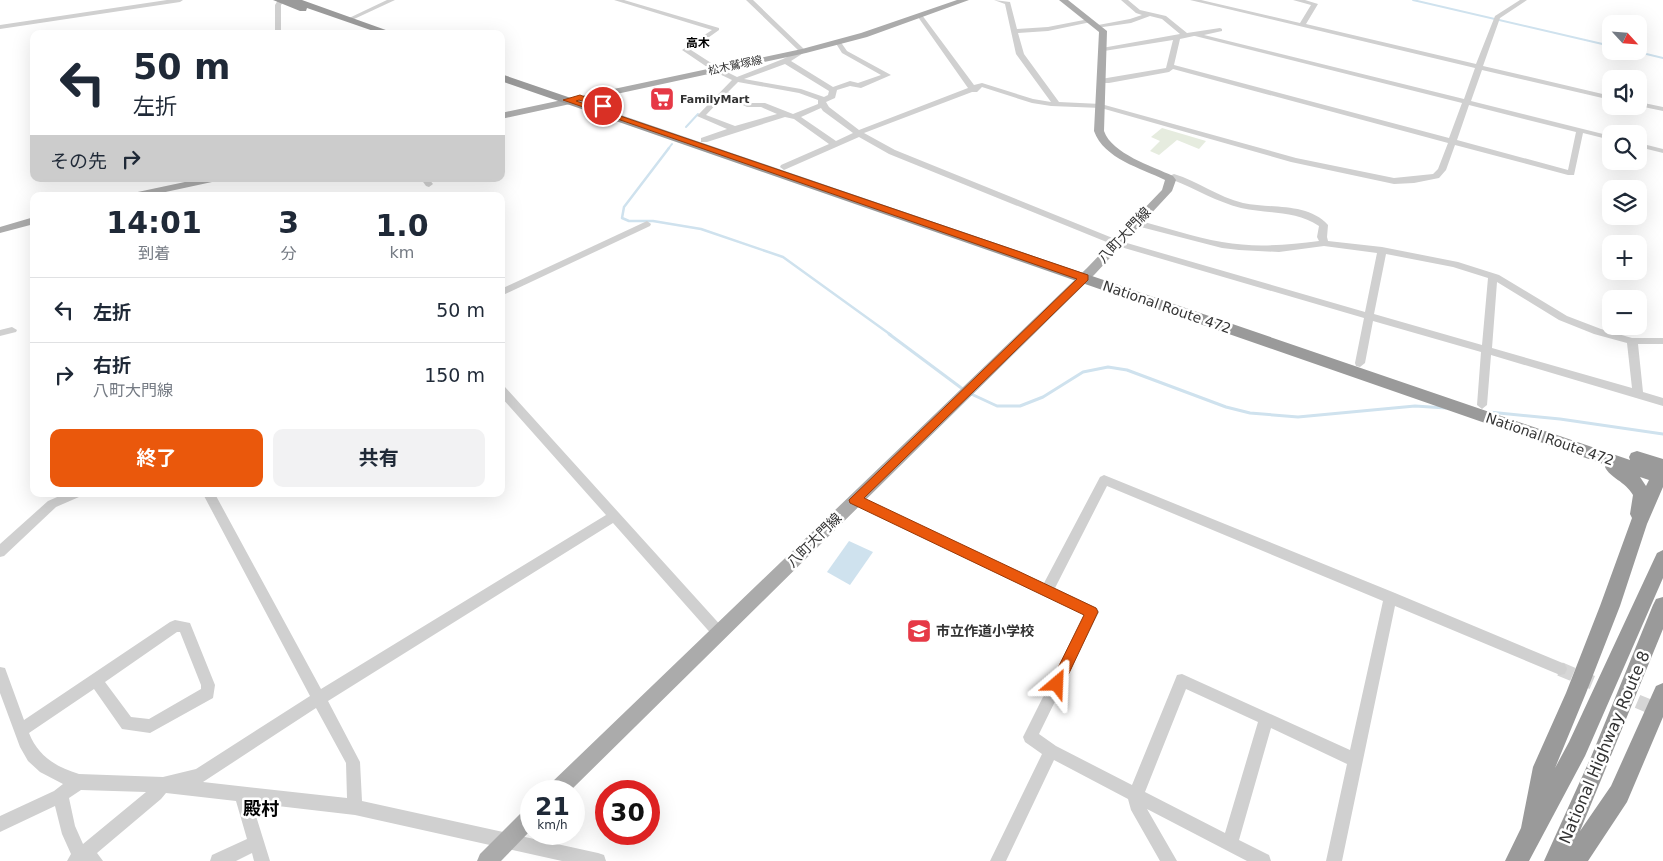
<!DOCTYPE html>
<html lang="ja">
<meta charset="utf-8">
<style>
:root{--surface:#fff;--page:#f2f2f3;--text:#1f2937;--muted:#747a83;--line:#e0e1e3;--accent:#ea580c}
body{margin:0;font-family:"DejaVu Sans","Noto Sans JP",sans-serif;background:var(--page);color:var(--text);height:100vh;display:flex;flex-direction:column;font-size:19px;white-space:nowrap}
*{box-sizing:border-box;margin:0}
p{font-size:16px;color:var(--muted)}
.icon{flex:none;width:28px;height:28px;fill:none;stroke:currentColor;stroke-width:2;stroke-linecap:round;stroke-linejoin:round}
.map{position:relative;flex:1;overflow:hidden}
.drawer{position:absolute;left:30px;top:192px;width:475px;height:305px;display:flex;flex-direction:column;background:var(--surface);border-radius:10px;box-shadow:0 5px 20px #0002}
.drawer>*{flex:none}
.hud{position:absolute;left:30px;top:30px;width:475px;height:152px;border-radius:10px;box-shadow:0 5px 20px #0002;background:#fff;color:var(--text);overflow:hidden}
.needle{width:32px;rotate:116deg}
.controls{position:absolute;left:1602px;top:15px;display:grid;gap:10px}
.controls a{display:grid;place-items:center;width:45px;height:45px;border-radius:10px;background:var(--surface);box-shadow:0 5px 20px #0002;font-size:25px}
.speed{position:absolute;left:520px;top:780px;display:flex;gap:10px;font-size:25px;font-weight:700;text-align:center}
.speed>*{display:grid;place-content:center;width:65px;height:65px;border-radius:50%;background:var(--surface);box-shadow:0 5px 20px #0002;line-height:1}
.speed small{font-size:12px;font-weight:400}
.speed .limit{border:8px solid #d22;background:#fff;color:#111}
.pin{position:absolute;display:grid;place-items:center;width:42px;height:42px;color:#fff;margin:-21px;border:2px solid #fff;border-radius:50%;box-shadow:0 1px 5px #0007}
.me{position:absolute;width:55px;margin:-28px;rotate:26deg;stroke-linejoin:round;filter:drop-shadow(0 0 4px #0008)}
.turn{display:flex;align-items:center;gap:18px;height:105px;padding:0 20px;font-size:22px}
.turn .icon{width:65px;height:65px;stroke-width:2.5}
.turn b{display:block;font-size:35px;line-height:42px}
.then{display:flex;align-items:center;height:48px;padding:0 20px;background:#0003;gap:10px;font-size:19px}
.eta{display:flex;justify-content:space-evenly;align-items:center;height:85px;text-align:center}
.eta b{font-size:30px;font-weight:700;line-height:35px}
.cta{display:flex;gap:10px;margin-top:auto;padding:10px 20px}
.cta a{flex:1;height:58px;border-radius:10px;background:var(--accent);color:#fff;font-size:20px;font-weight:700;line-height:58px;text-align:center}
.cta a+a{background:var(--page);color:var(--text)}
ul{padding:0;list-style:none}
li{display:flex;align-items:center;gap:15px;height:65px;padding:0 20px;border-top:1px solid var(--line)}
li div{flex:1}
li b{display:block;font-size:19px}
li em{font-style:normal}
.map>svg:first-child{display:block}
</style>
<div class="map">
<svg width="1663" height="861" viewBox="0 0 1663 861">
<rect width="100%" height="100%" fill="#fff"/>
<polygon fill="#e6ecdf" points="1162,128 1206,141 1199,149 1177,140 1159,155 1150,151 1160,141 1151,137"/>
<polygon fill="#cfe2ee" points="849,541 873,552 850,585 827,572"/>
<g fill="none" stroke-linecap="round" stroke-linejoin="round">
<g stroke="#cfe2ee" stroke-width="2">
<polyline points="1413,0 1611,46"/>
<polyline points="1634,51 1663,58"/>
<polyline points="686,127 698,114"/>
<polyline points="668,149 672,144"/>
</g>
<polyline stroke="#cfe2ee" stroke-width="2.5" points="669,148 624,207 622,218 629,221 653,221 701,229 783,257 891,335"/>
<g stroke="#cfe2ee" stroke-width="3">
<polyline points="889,334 964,390"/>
<polyline points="969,393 997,406 1020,406 1043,397 1083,372 1108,367 1127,370 1226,407 1250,413 1298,417 1415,406 1446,408"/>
<polyline points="1489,412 1560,419 1663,434"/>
</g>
<polyline stroke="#d6d6d6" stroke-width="14" stroke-dasharray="14 7" stroke-linecap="butt" points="1560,669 1663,712"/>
<g fill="#d0d0d0" fill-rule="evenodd">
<polygon points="167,0 183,0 180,2 0,29 0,25"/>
<polygon points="278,0 284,1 281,5 281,34 275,34 275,5"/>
<polygon points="387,0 395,0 352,20 347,19"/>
<path d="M614 0H624L719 28V30L691 50 719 68 737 77 783 59 799 51 746 0H753L805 50V52L791 61 833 87 850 81 858 83 881 75 842 53 835 42 840 41 847 51 891 75 861 88 850 86 837 90 835 98 826 102 829 107 859 130 968 88 918 17V15H922L974 85 982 83 1033 99 1051 102 1016 54 1005 4 994 0 1010 2 1017 29 1048 27 1089 19 1092 21 1091 22 1048 31 1018 33 1024 54 1059 102 1101 104 1296 158 1394 178 1433 174 1438 169 1448 143 1173 69 1169 72 1109 83H1098L1097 81 1101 79 1166 68 1173 40 1104 51 1102 50V48L1180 34 1162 19 1150 16 1131 23 1096 28 1093 26 1130 19 1142 15 1136 13 1121 0H1128L1140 10 1166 16 1187 33 1220 28 1222 29V31L1204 35 1464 99 1475 68 1190 0H1201L1300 23 1311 5 1293 0H1305L1318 4 1306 24 1476 64 1495 16 1520 0H1527L1500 18 1483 66 1611 96V100L1482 70 1471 101 1611 136V140L1583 133 1574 175H1568L1455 145 1446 170 1439 178 1414 183 1394 184 1291 162 1101 108 1051 106 1032 103 982 87 977 92H972L864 133 895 150 1120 241 1365 312 1377 253 1324 246 1279 252 1239 250 1222 248 1133 225 1132 223 1136 220C1165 227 1193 237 1222 242 1255 248 1287 245 1319 241L1317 237 1319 226C1295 210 1268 214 1241 208 1217 202 1196 189 1173 180L1169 181 1165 178 1174 174C1198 181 1218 197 1243 203 1271 209 1307 202 1328 225L1327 237 1328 241 1382 247 1458 262 1499 275 1567 316 1601 329 1632 338H1663V344H1638L1643 392 1663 398V406L1491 355 1487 405 1482 409 1477 405 1481 352 1373 321 1365 363 1360 367 1356 366 1355 363 1364 318 1114 245 889 154 859 137 784 170 780 167 781 165 829 144 794 119 785 117 707 142H701V138L727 129 697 116 732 80 713 71 682 50 712 30ZM1194 36H1195L1462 103 1449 138 1174 65 1180 39ZM785 64 829 91 828 95 824 97 801 89 744 79ZM738 82 799 93 818 100V104L793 114 765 103H751L728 92ZM724 96 747 107H761L777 114 735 126 706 115ZM1469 105 1576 132 1568 170 1457 140ZM821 108 823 111 853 133 836 141 801 117ZM1386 254 1453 267 1488 278 1482 345 1374 314ZM1497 282 1559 320 1594 334 1627 343 1632 388 1492 348Z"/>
<polygon points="1639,102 1663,107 1663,111 1639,106"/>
<polygon points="1639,143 1663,149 1663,153 1639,147"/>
<polygon points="421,179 429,179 433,184 429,187 426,186"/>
<polygon points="647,221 651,224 650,226 501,296 501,289"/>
<polygon points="12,327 17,330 16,332 0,336 0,330"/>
<path d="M501 386 505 387 724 629 726 633 724 637 719 639 714 637 613 523 328 701 360 762 362 801 598 853 604 855 606 861H562L355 815 252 803 270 861H254L252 853 236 861H210L212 855 247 839 236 801 166 793 161 799 97 853 103 861H67L71 854 62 834 55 806 0 832V816L54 791 63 784 40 772 28 761 20 747 0 693V667L5 668 24 720 170 622 175 620 190 623 215 685 213 698 150 733 122 729 94 689 29 733C38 756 56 767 79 774L163 777 196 769 310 696 203 494H215L321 689 606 515 501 397ZM177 632H180L201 685V689L149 719 131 717 105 682ZM316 708 346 763 347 798 203 782ZM81 790 146 792 83 844 75 826 69 798Z"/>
<path d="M1104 475 1395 593 1565 664 1567 669 1565 674 1560 675 1395 606 1342 861H1326L1347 764 1271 728 1239 840 1269 855 1271 861H1247L1147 809 1177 861H1160L1131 810 1128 799 1054 760 1006 861H990L1042 754 1025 742 1023 737 1084 615 851 503 849 500 851 497H859L1044 583 1100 477ZM1107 486 1383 601 1350 750 1182 674 1177 675 1175 680 1132 785 1056 746 1039 734 1099 612 1097 608 1055 588ZM1186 689 1258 722 1225 833 1145 792Z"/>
<polygon points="64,494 81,494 79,497 56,507 4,556 0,557 0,544 48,501"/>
</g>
<g fill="#ababab" fill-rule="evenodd">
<polygon points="957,0 969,0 867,37 806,53 501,119 501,113 802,49 861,33"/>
<path d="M1059 0H1068L1107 31 1104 131C1112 154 1152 166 1173 176L1176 180 1172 191 1095 274 570 791H548L550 784 1087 268 1162 190 1165 180C1141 168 1104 159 1094 131L1099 32Z"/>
<polygon points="199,179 217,179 212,182 147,196 128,196 133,193"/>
<polygon points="34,217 34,224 0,233 0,227"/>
<polygon points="531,808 531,830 501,861 477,861 480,854 524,810"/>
</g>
<g fill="#9a9a9a" fill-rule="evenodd">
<polygon points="273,0 302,0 397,34 382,34 307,8 306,11 300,11"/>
<path d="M501 74 1630 460 1629 457 1631 453 1637 451 1663 459V487L1647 524 1620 606 1586 693 1555 768 1569 742 1657 553 1663 550V578L1585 756 1529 861H1505L1521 828 1533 767 1566 693 1600 606 1632 518 1630 514 1633 495C1625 481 1610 478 1605 467L1606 465 501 81ZM1640 477 1649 480 1646 486Z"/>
<polygon points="1663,597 1663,629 1580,831 1611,786 1656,686 1663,683 1663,717 1627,802 1588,861 1544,861 1591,757 1653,605 1656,599"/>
</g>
</g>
<polygon fill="#ea580c" stroke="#983908" points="580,95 607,106 603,108 579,100 576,101 1088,275 1088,280 864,498 1096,608 1098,612 1062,688 1057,690 1052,688 1050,684 1084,615 850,503 849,500 1077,279 563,100"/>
<defs>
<symbol id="supermarket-square" viewBox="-11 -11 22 22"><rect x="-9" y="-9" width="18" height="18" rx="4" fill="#e63946" stroke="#fff"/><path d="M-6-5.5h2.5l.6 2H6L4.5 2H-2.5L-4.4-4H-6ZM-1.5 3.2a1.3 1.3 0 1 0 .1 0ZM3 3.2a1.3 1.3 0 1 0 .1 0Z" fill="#fff"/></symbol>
<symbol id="school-square" viewBox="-11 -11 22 22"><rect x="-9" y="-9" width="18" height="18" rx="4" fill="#e63946" stroke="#fff"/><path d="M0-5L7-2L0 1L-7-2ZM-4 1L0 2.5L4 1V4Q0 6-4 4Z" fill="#fff"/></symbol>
</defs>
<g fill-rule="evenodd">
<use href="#supermarket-square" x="648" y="85" width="28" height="28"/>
<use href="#school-square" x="905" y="617" width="28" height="28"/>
</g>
<g text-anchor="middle" stroke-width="5" stroke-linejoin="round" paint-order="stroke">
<g font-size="11" fill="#333" stroke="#fff">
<text transform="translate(735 65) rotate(-12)" y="4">松木鷲塚線</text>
</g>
<g font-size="11" font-weight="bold" fill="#333" stroke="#fff" text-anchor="start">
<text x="680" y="103">FamilyMart</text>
</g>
<g font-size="12" font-weight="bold" fill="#000" stroke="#fff">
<text x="698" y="47">高木</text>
</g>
<g font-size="14" fill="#333" stroke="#fff">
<text transform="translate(1124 235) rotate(-47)" y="5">八町大門線</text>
<text transform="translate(1167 307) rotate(19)" y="5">National Route 472</text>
<text transform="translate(1550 439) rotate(19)" y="5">National Route 472</text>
<text transform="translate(814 540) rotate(-45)" y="5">八町大門線</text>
</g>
<g font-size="14" font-weight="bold" fill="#333" stroke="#fff" text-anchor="start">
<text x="936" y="636">市立作道小学校</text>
</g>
<g font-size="16" fill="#333" stroke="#fff">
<text transform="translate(1604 747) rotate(-67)" y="6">National Highway Route 8</text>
</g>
<g font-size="18" font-weight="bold" fill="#000" stroke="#fff">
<text x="261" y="815">殿村</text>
</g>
</g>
</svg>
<div class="controls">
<a><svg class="needle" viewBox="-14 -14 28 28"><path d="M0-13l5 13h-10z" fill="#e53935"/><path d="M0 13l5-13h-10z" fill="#747a83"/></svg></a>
<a><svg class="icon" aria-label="sound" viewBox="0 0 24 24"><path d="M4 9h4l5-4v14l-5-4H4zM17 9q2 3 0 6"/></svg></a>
<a><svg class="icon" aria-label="search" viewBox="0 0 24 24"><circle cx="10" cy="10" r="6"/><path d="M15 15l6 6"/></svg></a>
<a><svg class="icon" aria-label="layers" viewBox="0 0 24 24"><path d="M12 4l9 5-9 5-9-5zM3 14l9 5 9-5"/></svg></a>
<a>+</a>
<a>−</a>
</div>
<div class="speed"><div>21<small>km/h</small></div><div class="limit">30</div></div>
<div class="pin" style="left:603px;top:106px;background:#d93025"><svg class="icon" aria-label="arrive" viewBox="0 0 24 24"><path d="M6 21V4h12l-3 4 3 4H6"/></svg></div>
<svg class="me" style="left:1057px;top:684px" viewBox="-20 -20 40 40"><path d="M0-17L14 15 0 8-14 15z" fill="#ea580c" stroke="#fff" stroke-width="4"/></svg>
<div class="hud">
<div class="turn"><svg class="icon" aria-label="left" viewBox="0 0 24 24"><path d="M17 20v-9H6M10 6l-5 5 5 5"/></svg><div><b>50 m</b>左折</div></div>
<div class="then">その先<svg class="icon" aria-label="right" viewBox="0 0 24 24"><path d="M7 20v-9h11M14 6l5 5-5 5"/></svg></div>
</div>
<section class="drawer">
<div class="eta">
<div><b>14:01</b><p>到着</p></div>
<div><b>3</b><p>分</p></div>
<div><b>1.0</b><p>km</p></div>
</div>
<ul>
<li><svg class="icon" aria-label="left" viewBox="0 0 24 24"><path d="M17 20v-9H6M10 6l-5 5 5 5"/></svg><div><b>左折</b></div><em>50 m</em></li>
<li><svg class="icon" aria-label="right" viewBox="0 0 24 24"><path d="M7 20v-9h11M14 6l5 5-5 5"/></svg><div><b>右折</b><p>八町大門線</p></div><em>150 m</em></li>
</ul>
<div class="cta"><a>終了</a><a>共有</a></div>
</section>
</div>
